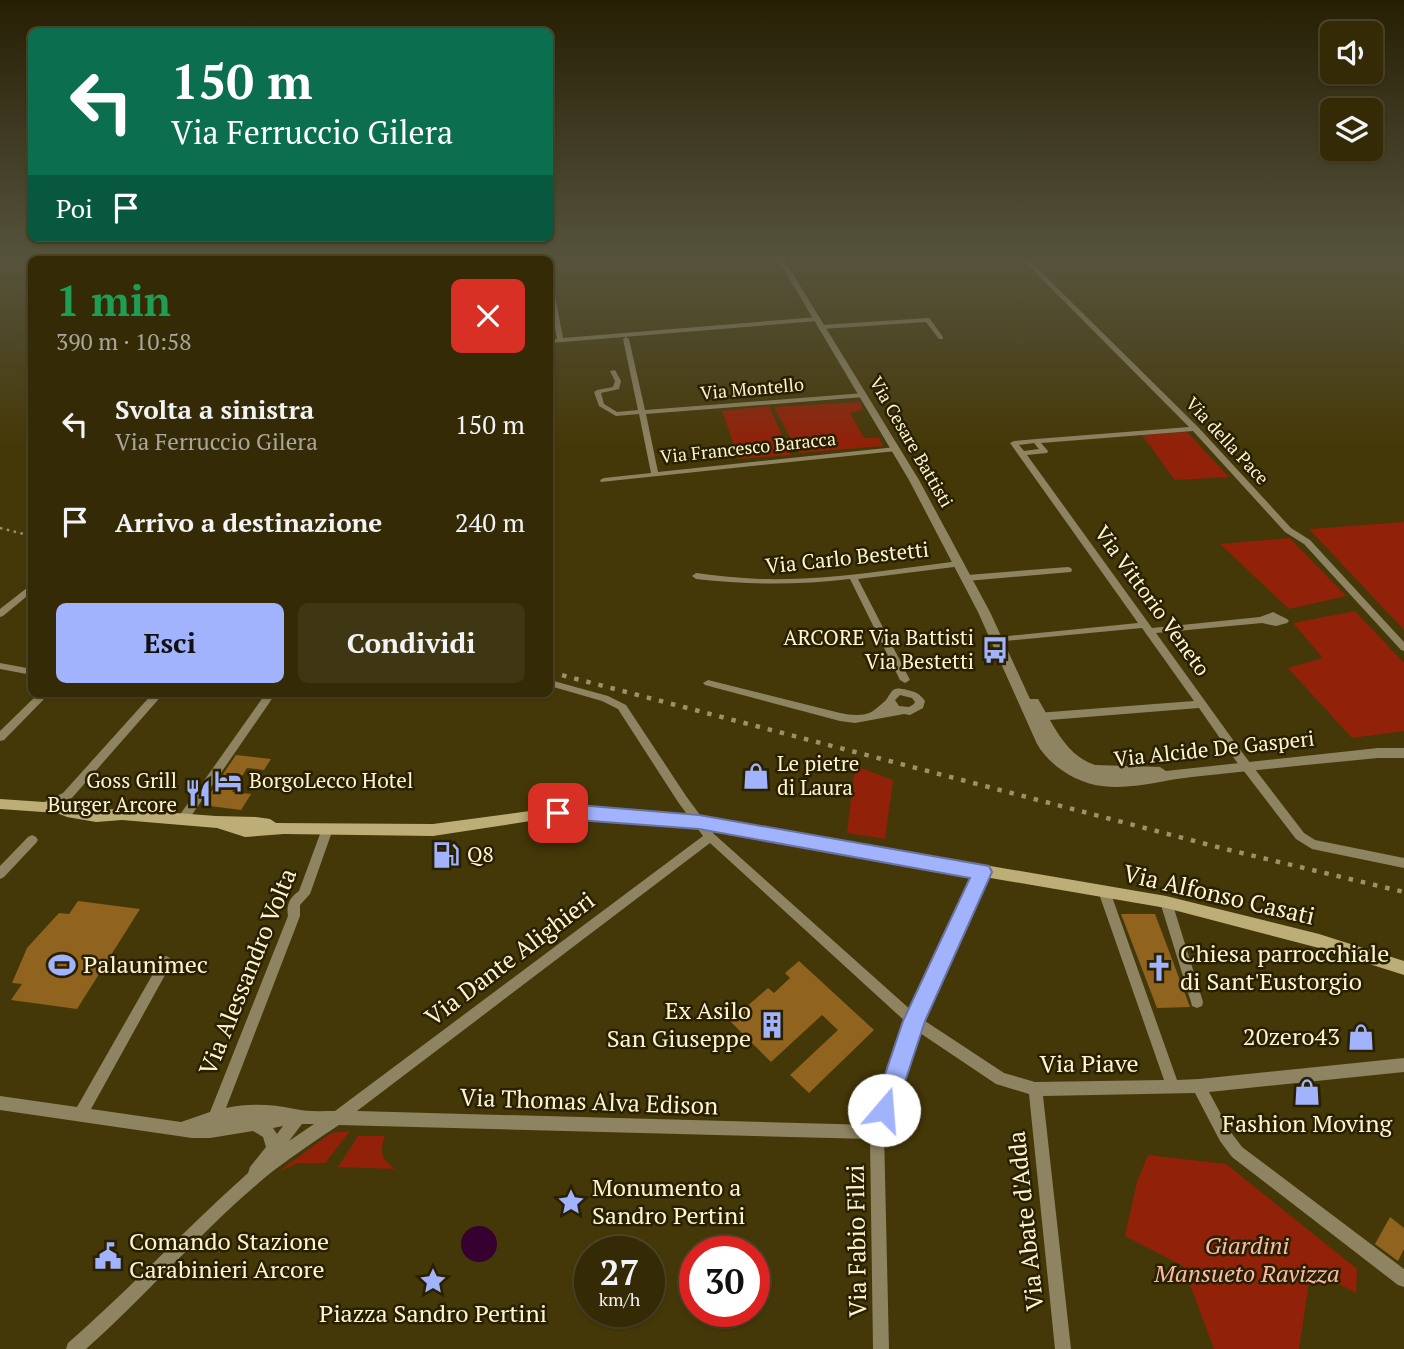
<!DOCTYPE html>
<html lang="it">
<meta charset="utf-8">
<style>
:root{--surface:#342a06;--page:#3f3614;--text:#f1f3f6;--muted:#a9a79b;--line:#4e4628;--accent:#a1b3fd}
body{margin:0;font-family:"PT Serif",serif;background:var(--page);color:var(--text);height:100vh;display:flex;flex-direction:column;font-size:26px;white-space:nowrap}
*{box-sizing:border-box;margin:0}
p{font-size:23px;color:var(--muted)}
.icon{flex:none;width:38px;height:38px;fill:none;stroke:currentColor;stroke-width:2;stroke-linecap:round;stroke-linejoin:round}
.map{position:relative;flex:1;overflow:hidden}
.details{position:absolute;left:28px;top:256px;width:525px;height:441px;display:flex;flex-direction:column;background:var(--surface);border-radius:10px;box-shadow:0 2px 5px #0004,0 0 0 2px var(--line)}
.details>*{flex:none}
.guide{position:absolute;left:28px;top:28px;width:525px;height:214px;border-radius:10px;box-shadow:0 2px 5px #0004,0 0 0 2px var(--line);background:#0b6e4f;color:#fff;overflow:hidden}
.tools{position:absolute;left:1320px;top:21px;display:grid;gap:14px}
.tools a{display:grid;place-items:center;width:63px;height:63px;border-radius:10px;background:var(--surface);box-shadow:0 2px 5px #0004,0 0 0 2px var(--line);font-size:35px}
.speed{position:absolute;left:574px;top:1236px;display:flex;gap:14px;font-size:35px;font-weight:700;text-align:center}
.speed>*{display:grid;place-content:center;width:91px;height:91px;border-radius:50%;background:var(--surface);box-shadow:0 2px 5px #0004,0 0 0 2px var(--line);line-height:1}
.speed small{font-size:18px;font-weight:400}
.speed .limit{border:10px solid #d22;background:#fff;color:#111}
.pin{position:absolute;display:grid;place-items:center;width:60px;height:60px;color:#fff;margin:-30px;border-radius:14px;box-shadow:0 4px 10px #0006}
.me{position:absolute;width:77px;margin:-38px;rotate:18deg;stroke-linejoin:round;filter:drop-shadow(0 0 5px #0008)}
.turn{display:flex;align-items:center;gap:24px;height:147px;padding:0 28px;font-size:32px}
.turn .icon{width:91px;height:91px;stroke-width:2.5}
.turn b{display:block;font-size:49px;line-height:60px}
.then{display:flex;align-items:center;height:66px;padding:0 28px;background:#0003;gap:14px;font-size:26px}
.round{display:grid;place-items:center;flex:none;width:74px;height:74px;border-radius:10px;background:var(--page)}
.overview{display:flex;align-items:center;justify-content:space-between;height:119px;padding:0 28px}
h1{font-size:42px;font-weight:700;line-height:52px;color:#1e9e55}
.button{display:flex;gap:14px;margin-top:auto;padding:14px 28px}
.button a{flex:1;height:80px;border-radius:10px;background:var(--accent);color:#111;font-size:28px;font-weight:700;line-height:80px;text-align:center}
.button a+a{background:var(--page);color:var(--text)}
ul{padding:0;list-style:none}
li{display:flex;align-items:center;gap:21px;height:98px;padding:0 28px}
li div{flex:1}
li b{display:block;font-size:26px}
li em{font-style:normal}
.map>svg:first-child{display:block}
</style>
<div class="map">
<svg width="1404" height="1349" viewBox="0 0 1404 1349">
<rect width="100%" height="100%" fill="#453808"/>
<g fill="#912108">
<polygon points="860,402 863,410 850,413 864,438 879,438 883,446 798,453 774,407"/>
<polygon points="769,406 791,455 739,459 722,411"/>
<polygon points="1187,432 1229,477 1175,480 1142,435"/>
<polygon points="1404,522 1404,630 1309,529"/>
<polygon points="1290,538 1346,596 1289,609 1220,544"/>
<polygon points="1355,611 1404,663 1404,731 1352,738 1288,668 1323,658 1293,623"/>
<polygon points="855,766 893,780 885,839 847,833"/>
<polygon points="350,1131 325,1163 298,1163 278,1172 331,1133"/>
<path d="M358 1136H385C379 1151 381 1159 395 1169L338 1167Z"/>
<polygon points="1148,1155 1226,1164 1357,1269 1356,1293 1311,1269 1299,1349 1214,1349 1183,1266 1125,1236 1137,1182"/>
</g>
<circle fill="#360130" cx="479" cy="1244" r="18"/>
<g fill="#90631e">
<polygon points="236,755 271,759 264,770 247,768 232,792 251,794 241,810 202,805"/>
<polygon points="78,901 140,909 77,1009 11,1000 22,984 12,983 27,948 59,913 69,914"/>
<polygon points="1121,914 1155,914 1190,1007 1157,1008"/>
<polygon points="799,961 874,1030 809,1093 790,1075 838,1030 822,1015 771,1062 730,1021 768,988 774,993 790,978 785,973"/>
<polygon points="1390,1217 1404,1228 1404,1249 1398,1261 1375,1244"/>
</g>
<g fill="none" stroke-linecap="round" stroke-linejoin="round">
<g fill="#8e8462" fill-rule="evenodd">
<polygon points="544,258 548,258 549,259 543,259"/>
<path d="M1021 258H1027L1198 427 1291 528 1310 540 1404 642V651L1401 650 1304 544 1285 532 1193 431 1041 443 1048 451 1047 453 1027 455 1152 628 1260 617 1273 612 1287 619 1289 621 1287 623 1276 626 1262 623 1156 633 1241 751 1304 833 1315 840 1404 858V868L1312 849 1296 839 1233 757 1199 708 1037 721 1033 720 1032 717 1033 714 1037 713 1194 701 1142 628 1005 641 1003 639 1008 636 1138 623 1010 443 1014 441 1036 439 1189 427ZM1034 443 1039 449 1024 451 1019 445Z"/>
<polygon points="550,284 553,286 563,338 818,317 821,319 818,321 550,343 550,339 557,339 550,299"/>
<polygon points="928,318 930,319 943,337 943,339 939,339 926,322 822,329 819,327 822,325"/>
<polygon points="626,337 629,339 645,410 864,393 867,395 864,397 646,414 658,472 896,447 900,449 896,451 601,482 600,480 604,478 651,473 639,414 616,416 599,406 594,392 597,390 613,387 615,381 610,371 615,370 621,381 619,389 601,393 604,404 617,412 638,410 623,339"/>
<path d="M959 561 963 564 962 566 858 579 910 680 905 683 900 680 850 579C798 585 748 585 696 579L692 576 696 573C717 576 739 578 760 579 827 581 893 569 959 561Z"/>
<polygon points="1068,567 1071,568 1072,570 1071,572 967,581 963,578 967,575"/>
<polygon points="32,584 32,592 3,616 0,617 0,609"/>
<polygon points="0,663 32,669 32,675 0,669"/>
<path d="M550 680 608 696 626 705 686 796 714 834 912 1011 978 869 982 867 986 869 988 872 922 1019 1004 1073 1035 1082 1164 1080 1098 891 1100 888 1104 886 1108 888 1110 891 1177 1080 1199 1079 1404 1058V1072L1209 1092 1230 1131 1242 1147 1404 1269V1287L1398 1285 1232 1157 1220 1141 1195 1093 1043 1096 1071 1349H1055L1029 1094 996 1084 917 1031 884 1132 889 1349H873L870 1139 339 1125C316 1140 294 1155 273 1171 206 1225 150 1292 86 1349H66L68 1343C130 1289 186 1228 248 1173L250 1167 266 1147 263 1137 253 1131 210 1138H192L0 1110V1096L77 1107 162 958 166 956 170 958 172 962 170 966 91 1109 181 1122 210 1112 288 916C286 905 290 897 299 891L323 826 327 825 331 826 333 829 310 894 300 905V916L226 1108C250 1103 271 1104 295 1109 307 1112 322 1111 335 1111L703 836 678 802 618 709 602 701 550 686ZM710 843 907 1023 872 1125 357 1111ZM302 1124H314L289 1141ZM283 1126 277 1134 273 1128Z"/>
<path d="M708 680 840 713C851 715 863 717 873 711 877 708 883 703 886 700 893 690 892 686 907 690 916 692 919 693 925 701L923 708 910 715 904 714 855 723 840 721 705 685 703 683ZM900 695 912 698 915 702 914 704 909 707 899 706 895 700Z"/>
<polygon points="39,693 50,693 4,740 0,741 0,731"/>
<polygon points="153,693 164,693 71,799 48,810 44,811 40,810 39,807 40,804 63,793"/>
<polygon points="266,693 276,693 187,822 183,823 179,822 177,819 179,816"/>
<polygon points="32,835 36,837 38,840 36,843 4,877 0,879 0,866 28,837"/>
<polygon points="1166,897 1170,898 1172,902 1203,1002 1202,1006 1197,1008 1192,1006 1191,1002 1160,902 1162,898"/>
</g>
<path fill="#8e8462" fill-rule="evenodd" d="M777 258H783L919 480 990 612 1030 699H1038C1053 724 1065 755 1095 765L1160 767 1166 771 1378 748H1404V758H1378C1316 764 1254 770 1192 777 1162 780 1133 790 1102 786 1076 783 1050 766 1037 744L978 612 909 480Z"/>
<polygon fill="#bdad77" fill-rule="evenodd" points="0,799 59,803 69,807 90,810 122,809 216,816 256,817 270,819 276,823 433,824 537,810 578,807 699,816 1166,896 1319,934 1404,961 1404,975 1319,948 1166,908 699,828 578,817 537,820 433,836 284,834 245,837 217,828 122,820 96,822 67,817 57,813 0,809"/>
<polyline stroke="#9d9168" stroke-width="2.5" stroke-dasharray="2.5 4.5" stroke-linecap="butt" points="0,528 32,536"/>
<polyline stroke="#9d9168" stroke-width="4.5" stroke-dasharray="4.5 8" stroke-linecap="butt" points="550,672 1225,849 1404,892"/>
</g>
<linearGradient id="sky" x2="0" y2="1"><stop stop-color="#261f04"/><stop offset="0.58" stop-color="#56533d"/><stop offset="1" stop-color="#56533d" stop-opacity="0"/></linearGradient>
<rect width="1404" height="447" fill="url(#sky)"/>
<polygon fill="#a1b3fd" stroke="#6974a4" stroke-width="2" points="578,805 699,815 989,866 992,872 925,1021 893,1118 884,1121 876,1118 873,1110 903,1021 970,878 699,829 551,818 548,813 551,808"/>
<defs>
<symbol id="bus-bare" viewBox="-9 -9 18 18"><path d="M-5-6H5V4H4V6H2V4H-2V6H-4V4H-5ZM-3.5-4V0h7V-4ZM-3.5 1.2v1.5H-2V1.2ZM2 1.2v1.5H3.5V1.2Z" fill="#a1b3fd" stroke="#292000" stroke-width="2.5" paint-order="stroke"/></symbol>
<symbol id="shop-bare" viewBox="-9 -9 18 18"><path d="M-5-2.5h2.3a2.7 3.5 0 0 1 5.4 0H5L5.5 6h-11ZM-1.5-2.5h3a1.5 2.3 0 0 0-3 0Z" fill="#a1b3fd" stroke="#292000" stroke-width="2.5" paint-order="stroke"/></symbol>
<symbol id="hotel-bare" viewBox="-9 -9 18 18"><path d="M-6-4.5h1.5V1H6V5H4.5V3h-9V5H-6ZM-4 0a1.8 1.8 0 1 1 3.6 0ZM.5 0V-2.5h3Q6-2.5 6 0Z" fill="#a1b3fd" stroke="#292000" stroke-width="2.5" paint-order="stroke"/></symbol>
<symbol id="restaurant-bare" viewBox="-9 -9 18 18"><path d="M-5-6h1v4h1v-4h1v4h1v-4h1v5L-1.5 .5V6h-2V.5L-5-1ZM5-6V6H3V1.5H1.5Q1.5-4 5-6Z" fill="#a1b3fd" stroke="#292000" stroke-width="2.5" paint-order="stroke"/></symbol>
<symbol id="fuel-bare" viewBox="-9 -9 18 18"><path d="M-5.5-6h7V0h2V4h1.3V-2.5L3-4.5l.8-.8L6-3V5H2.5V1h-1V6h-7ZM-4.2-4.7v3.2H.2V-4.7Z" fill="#a1b3fd" stroke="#292000" stroke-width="2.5" paint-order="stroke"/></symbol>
<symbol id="stadium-bare" viewBox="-9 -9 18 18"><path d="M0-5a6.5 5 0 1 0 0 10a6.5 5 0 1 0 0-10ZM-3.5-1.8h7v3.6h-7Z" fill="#a1b3fd" stroke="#292000" stroke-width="2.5" paint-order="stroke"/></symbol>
<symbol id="church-bare" viewBox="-9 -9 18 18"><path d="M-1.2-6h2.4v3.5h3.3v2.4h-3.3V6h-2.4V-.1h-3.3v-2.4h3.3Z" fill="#a1b3fd" stroke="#292000" stroke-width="2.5" paint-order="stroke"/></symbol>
<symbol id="building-bare" viewBox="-9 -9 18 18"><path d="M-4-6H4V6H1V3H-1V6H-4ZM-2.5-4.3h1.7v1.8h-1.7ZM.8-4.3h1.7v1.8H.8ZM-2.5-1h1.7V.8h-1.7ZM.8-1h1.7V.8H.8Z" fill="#a1b3fd" stroke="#292000" stroke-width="2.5" paint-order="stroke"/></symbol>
<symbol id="sight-bare" viewBox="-9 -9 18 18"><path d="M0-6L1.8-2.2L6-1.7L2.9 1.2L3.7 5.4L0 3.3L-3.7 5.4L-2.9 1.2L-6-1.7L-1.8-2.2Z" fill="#a1b3fd" stroke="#292000" stroke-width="2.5" paint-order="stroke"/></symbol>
<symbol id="civic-bare" viewBox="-9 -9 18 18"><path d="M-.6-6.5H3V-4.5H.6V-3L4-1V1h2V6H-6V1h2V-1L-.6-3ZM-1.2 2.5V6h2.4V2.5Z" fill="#a1b3fd" stroke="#292000" stroke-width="2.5" paint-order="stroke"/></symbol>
</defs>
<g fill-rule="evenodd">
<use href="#bus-bare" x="976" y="631" width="38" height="38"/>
<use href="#shop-bare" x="737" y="757" width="38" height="38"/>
<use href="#hotel-bare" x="209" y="762" width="38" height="38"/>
<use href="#restaurant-bare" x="179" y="774" width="38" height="38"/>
<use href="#fuel-bare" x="427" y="836" width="38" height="38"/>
<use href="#stadium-bare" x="43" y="946" width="38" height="38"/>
<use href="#church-bare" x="1140" y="949" width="38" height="38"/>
<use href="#building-bare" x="753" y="1006" width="38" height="38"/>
<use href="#shop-bare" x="1342" y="1018" width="38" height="38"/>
<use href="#shop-bare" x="1288" y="1073" width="38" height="38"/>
<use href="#sight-bare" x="552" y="1183" width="38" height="38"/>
<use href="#civic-bare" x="89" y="1237" width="38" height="38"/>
<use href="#sight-bare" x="414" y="1262" width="38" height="38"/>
</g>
<g text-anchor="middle" stroke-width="5" stroke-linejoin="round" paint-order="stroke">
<g font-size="18" fill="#fef4d3" stroke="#292000">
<text transform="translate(752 389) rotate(-5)" y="6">Via Montello</text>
<text transform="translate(1227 441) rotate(47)" y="6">Via della Pace</text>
<text transform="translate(911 442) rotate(60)" y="6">Via Cesare Battisti</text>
<text transform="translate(748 448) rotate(-6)" y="6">Via Francesco Baracca</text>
</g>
<g font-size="21" fill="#fef4d3" stroke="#292000">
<text transform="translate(847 558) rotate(-6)" y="7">Via Carlo Bestetti</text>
<text transform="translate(1152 601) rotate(54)" y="7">Via Vittorio Veneto</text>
<text transform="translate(1214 749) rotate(-6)" y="7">Via Alcide De Gasperi</text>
</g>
<g font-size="21" fill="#fef4d3" stroke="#292000" text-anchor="start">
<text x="974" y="645" text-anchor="end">ARCORE Via Battisti<tspan x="974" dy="24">Via Bestetti</tspan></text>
<text x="777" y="771">Le pietre<tspan x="777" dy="24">di Laura</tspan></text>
<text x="177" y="788" text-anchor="end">Goss Grill<tspan x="177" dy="24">Burger Arcore</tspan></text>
<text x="249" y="788">BorgoLecco Hotel</text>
<text x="467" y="862">Q8</text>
</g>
<g font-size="24" fill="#fef4d3" stroke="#292000">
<text transform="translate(1219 895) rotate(13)" y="8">Via Alfonso Casati</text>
<text transform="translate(510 959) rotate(-37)" y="8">Via Dante Alighieri</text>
<text transform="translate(248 972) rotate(-68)" y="8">Via Alessandro Volta</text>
<text x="1089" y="1072">Via Piave</text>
<text transform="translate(589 1102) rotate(2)" y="8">Via Thomas Alva Edison</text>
<text transform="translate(1026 1221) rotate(-96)" y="8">Via Abate d'Adda</text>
<text transform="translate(857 1241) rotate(-91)" y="8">Via Fabio Filzi</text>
</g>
<g font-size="24" fill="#fef4d3" stroke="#292000" text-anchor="start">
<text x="1180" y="962">Chiesa parrocchiale<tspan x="1180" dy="28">di Sant'Eustorgio</tspan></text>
<text x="83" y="973">Palaunimec</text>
<text x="751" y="1019" text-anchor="end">Ex Asilo<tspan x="751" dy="28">San Giuseppe</tspan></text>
<text x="1340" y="1045" text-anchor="end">20zero43</text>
<text x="1307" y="1132" text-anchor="middle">Fashion Moving</text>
<text x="592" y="1196">Monumento a<tspan x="592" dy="28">Sandro Pertini</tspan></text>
<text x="129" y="1250">Comando Stazione<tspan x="129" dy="28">Carabinieri Arcore</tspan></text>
<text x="433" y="1322" text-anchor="middle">Piazza Sandro Pertini</text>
</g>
<g font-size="24" font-style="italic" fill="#fab9aa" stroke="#292000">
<text x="1247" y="1254">Giardini<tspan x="1247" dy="28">Mansueto Ravizza</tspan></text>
</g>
</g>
</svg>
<div class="tools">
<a><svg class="icon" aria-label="sound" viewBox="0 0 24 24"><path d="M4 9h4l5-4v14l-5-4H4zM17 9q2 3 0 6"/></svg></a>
<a><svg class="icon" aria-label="layers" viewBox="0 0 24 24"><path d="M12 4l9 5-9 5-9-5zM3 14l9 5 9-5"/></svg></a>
</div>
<div class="speed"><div>27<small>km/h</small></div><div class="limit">30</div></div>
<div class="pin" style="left:558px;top:813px;background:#d93025"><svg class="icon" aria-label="arrive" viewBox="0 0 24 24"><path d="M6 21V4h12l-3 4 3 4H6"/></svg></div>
<svg class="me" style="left:884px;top:1110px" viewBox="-20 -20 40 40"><circle r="19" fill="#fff"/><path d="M0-13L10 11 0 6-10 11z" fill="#a1b3fd"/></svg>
<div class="guide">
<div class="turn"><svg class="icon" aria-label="left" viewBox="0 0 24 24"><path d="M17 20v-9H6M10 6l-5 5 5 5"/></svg><div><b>150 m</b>Via Ferruccio Gilera</div></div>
<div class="then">Poi<svg class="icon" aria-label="arrive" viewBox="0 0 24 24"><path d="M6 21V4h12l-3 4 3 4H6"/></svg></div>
</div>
<section class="details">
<div class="overview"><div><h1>1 min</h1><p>390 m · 10:58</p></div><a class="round" style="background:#d93025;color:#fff"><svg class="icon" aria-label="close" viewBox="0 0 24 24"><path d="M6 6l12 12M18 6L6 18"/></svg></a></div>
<ul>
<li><svg class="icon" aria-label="left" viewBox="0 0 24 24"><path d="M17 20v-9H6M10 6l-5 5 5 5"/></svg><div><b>Svolta a sinistra</b><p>Via Ferruccio Gilera</p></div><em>150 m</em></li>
<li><svg class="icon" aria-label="arrive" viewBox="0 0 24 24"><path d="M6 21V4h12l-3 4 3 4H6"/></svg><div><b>Arrivo a destinazione</b></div><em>240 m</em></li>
</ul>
<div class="button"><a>Esci</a><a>Condividi</a></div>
</section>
</div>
